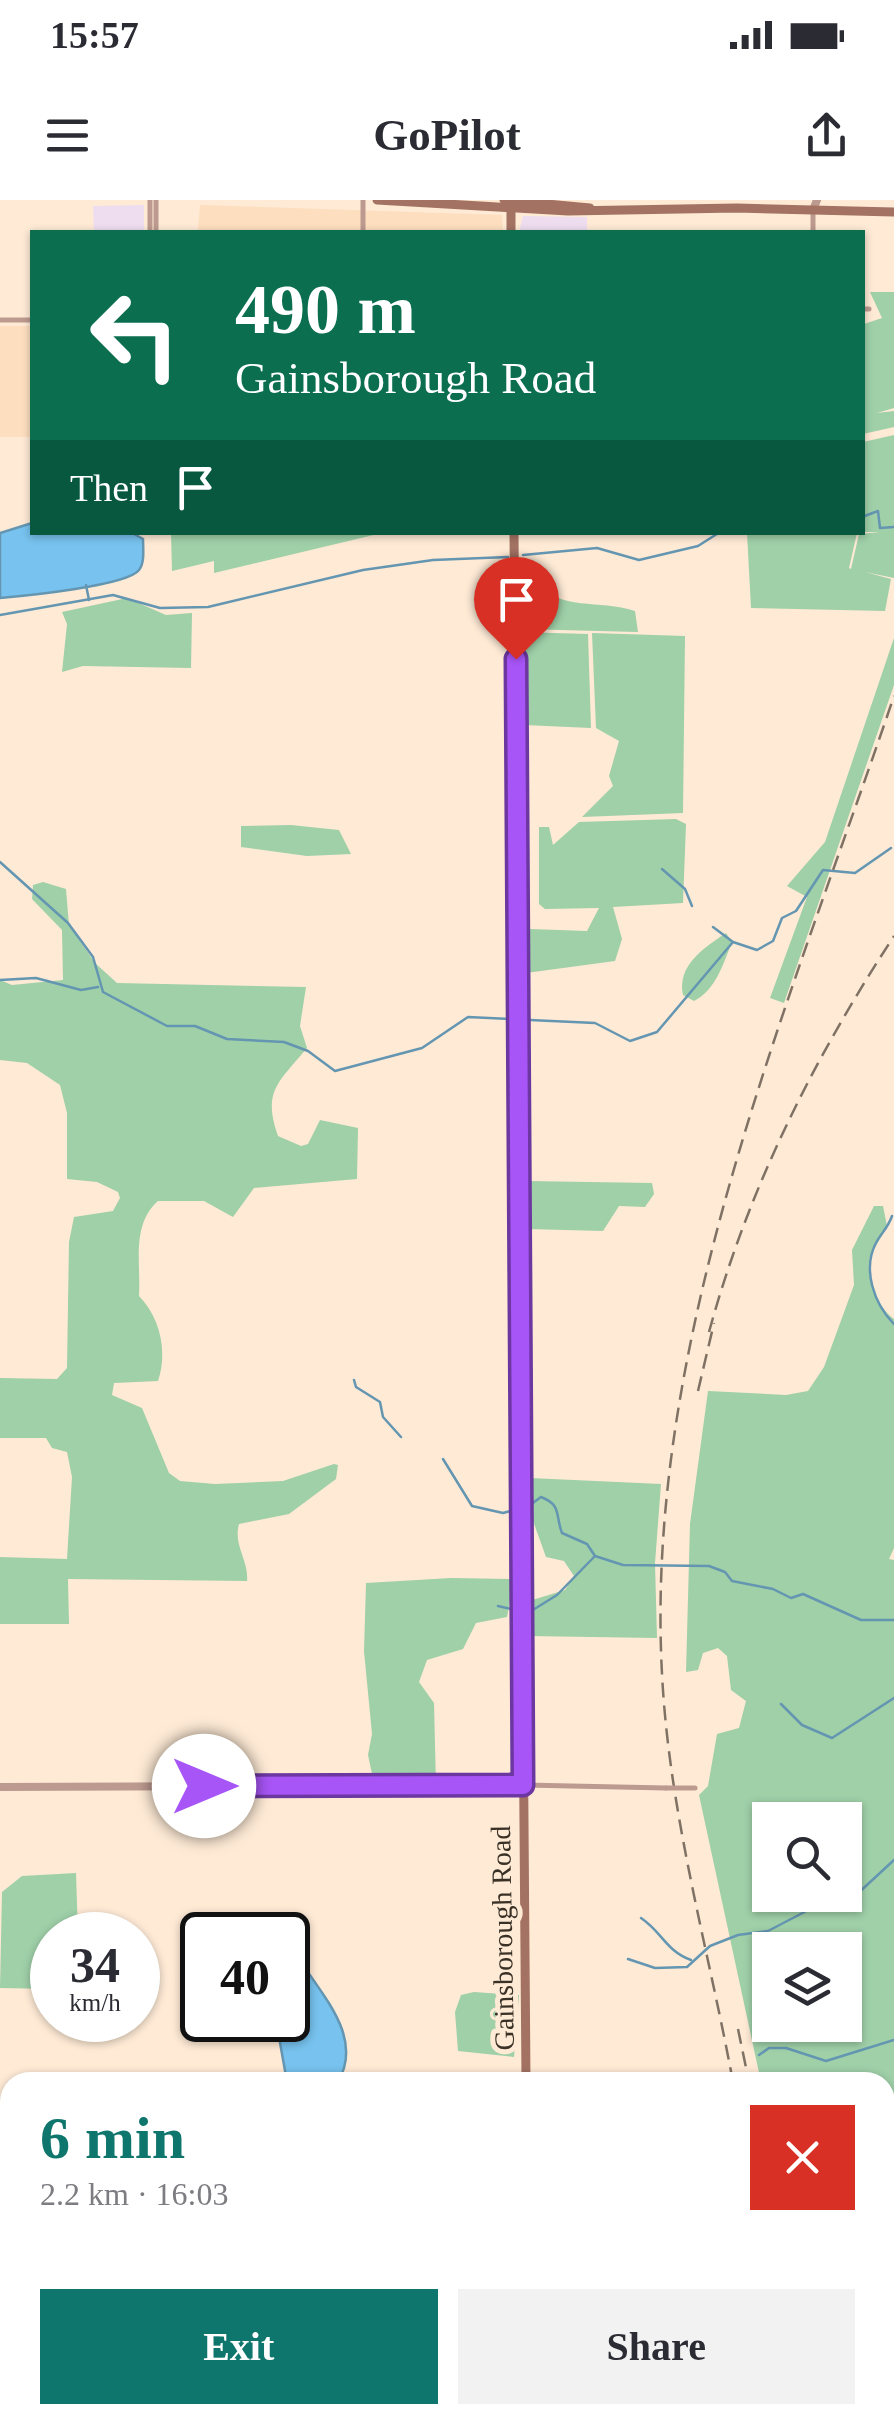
<!DOCTYPE html>
<meta charset="utf-8">
<style>
:root{--surface:#fff;--page:#f2f2f3;--text:#2b2b33;--muted:#7c7c81;--accent:#0f766e}
body{margin:0;font-family:"Times New Roman",serif;background:var(--page);color:var(--text);height:100vh;display:flex;flex-direction:column;font-size:38px;white-space:nowrap}
*{box-sizing:border-box;margin:0}
p{font-size:32px;color:var(--muted)}
.icon{flex:none;width:55px;height:55px;fill:none;stroke:currentColor;stroke-width:2;stroke-linecap:round;stroke-linejoin:round}
.map{position:relative;flex:1;overflow:hidden}
.details{position:absolute;left:0px;top:1872px;width:895px;height:352px;display:flex;flex-direction:column;background:var(--surface);border-radius:30px 30px 0 0;box-shadow:0 2px 8px #0004}
.details>*{flex:none}
.guide{position:absolute;left:30px;top:30px;width:835px;height:305px;border-radius:0px;box-shadow:0 2px 8px #0004;background:#0b6e4f;color:#fff;overflow:hidden}
.controls{position:absolute;left:752px;top:1602px;display:grid;gap:20px}
.controls a{display:grid;place-items:center;width:110px;height:110px;border-radius:0px;background:var(--surface);box-shadow:0 2px 8px #0004;font-size:50px}
.speed{position:absolute;left:30px;top:1712px;display:flex;gap:20px;font-size:50px;font-weight:700;text-align:center}
.speed>*{display:grid;place-content:center;width:130px;height:130px;border-radius:50%;background:var(--surface);box-shadow:0 2px 8px #0004;line-height:1}
.speed small{font-size:25px;font-weight:400}
.speed .limit{border:5px solid #111;border-radius:15px;background:#fff;color:#111}
.pin{position:absolute;display:grid;place-items:center;width:85px;height:85px;color:#fff;margin:-102px -42px;border-radius:50% 50% 50% 0;rotate:-45deg;box-shadow:0 0 10px #0007}
.pin .icon{rotate:45deg}
.me{position:absolute;width:110px;margin:-55px;rotate:90deg;stroke-linejoin:round;filter:drop-shadow(0 0 8px #0008)}
.turn{display:flex;align-items:center;gap:35px;height:210px;padding:0 40px;font-size:45px}
.turn .icon{width:130px;height:130px;stroke-width:2.5}
.turn b{display:block;font-size:70px;line-height:85px}
.then{display:flex;align-items:center;height:95px;padding:0 40px;background:#0003;gap:20px;font-size:38px}
.round{display:grid;place-items:center;flex:none;width:105px;height:105px;border-radius:0px;background:var(--page)}
.head{display:flex;align-items:center;justify-content:space-between;height:170px;padding:0 40px}
h1{font-size:60px;font-weight:700;line-height:75px;color:var(--accent)}
.cta{display:flex;gap:20px;margin-top:auto;padding:20px 40px}
.cta a{flex:1;height:115px;border-radius:0px;background:var(--accent);color:#fff;font-size:40px;font-weight:700;line-height:115px;text-align:center}
.cta a+a{background:var(--page);color:var(--text)}
.status{display:flex;justify-content:space-between;align-items:center;height:70px;padding:0 50px;background:var(--surface);direction:ltr}
.status svg{height:28px;fill:currentColor}
header{display:flex;justify-content:space-between;align-items:center;height:130px;padding:0 40px;background:var(--surface);font-size:45px;font-weight:700}
.map>svg:first-child{display:block}
</style>
<div class="status"><b>15:57</b><svg viewBox="0 0 49 12"><path d="M0 12V9h3v3zM5 12V6h3v6zM10 12V3h3v9zM15 12V0h3v12zM26 1h20v11H26zM47 4h2v5h-2z"/></svg></div>
<header><svg class="icon" aria-label="menu" viewBox="0 0 24 24"><path d="M4 6h16M4 12h16M4 18h16"/></svg>GoPilot<svg class="icon" aria-label="share" viewBox="0 0 24 24"><path d="M12 15V3M7 8l5-5 5 5M5 13v7h14v-7"/></svg></header>
<div class="map">
<svg width="894" height="2223" viewBox="0 0 894 2223">
<rect width="100%" height="100%" fill="#feead5"/>
<g fill="#eeddef">
<polygon points="144,5 144,32 76,32 94,31 93,6"/>
<polygon points="523,16 587,17 587,32 519,32"/>
</g>
<g fill="#fddebf">
<polygon points="200,5 502,15 503,32 198,32"/>
<rect x="0" y="126" width="32" height="111"/>
</g>
<g fill="#9fd0a8" fill-rule="evenodd">
<polygon points="870,92 894,92 894,208 877,213 894,211 894,227 863,234 864,124 882,118"/>
<polygon points="894,235 894,378 865,372 891,379 885,411 751,408 747,333 860,333 857,333 849,368 851,369 859,334 880,332 863,332 863,242"/>
<polygon points="171,333 171,332 382,333 214,373 214,361 172,371"/>
<path d="M520 381H532C562 412 598 399 635 411L638 432 521 429Z"/>
<polygon points="127,398 166,415 192,413 191,468 83,466 62,472 67,424 62,412"/>
<polygon points="521,432 588,434 591,528 524,525"/>
<polygon points="592,433 685,436 683,613 582,617 613,586 609,576 619,541 596,528"/>
<polygon points="894,438 894,485 784,803 770,798 807,697 787,686 825,642"/>
<polygon points="676,619 686,624 683,703 613,707 622,739 615,761 526,773 530,729 587,731 599,708 545,709 539,704 539,627 549,627 553,645 579,622"/>
<polygon points="291,625 339,630 351,654 307,656 241,647 241,626"/>
<path d="M43 682 66 689 69 725 95 763 117 783 306 787 300 826 307 848C279 882 262 891 278 936L301 946 308 944 320 920 358 928 357 979 254 988 233 1017 204 1001H158C131 1025 141 1063 139 1096 160 1117 168 1152 158 1181L114 1183 112 1195 142 1208 169 1273 180 1281 215 1284 283 1281 334 1264 338 1265 336 1279 289 1314 239 1324C233 1346 249 1360 247 1381L68 1379 69 1424H0V1357L67 1359 72 1277 67 1252 52 1248 46 1238H0V1178L57 1179 67 1168 69 1042 74 1017 113 1011 120 998 118 992 97 982 67 979V913L60 885 27 863 0 860V780L12 785 63 780 62 730 32 699 33 685Z"/>
<path d="M726 733 732 742C723 764 716 790 694 801L683 795C677 765 704 748 726 733Z"/>
<polygon points="527,981 652,983 654,994 645,1007 619,1006 603,1031 527,1029"/>
<path d="M874 1006H883L887 1026C883 1036 876 1044 871 1054 863 1073 878 1108 894 1119V1348L889 1359 894 1360V2187H885V1882H761L699 1595 708 1586 717 1534 739 1528 746 1501 731 1490 727 1456 718 1448 703 1453 698 1470 686 1472 690 1324 708 1191 786 1195 808 1191 824 1167 854 1085 852 1050ZM770 1620H845V1695H770ZM770 1750H845V1825H770Z"/>
<polygon points="530,1278 661,1284 655,1363 657,1438 527,1436 529,1401 565,1390 574,1376 564,1361 546,1357 528,1307"/>
<polygon points="451,1378 514,1379 507,1417 476,1423 463,1449 427,1460 419,1482 434,1503 436,1586 374,1583 368,1555 372,1534 364,1451 366,1383"/>
<polygon points="76,1673 78,1735 52,1735 52,1789 0,1788 2,1692 22,1676"/>
<polygon points="474,1792 519,1795 514,1857 458,1851 455,1812 461,1795"/>
</g>
<g fill="#77c2ee" stroke="#6496b2" stroke-width="2.5">
<path d="M32 323V332L132 333 143 339C143 348 145 363 139 370 127 386 23 396 0 398V333Z"/>
<path d="M288 1739C308 1784 368 1830 338 1882H287L276 1820H288Z"/>
</g>
<g fill="none" stroke-linecap="round" stroke-linejoin="round">
<g stroke="#6496b2" stroke-width="2.5">
<polyline points="862,317 878,311 880,328 894,327"/>
<polyline points="523,355 597,348 639,360 698,346 720,332"/>
<polyline points="86,385 89,400"/>
<polyline points="0,415 113,395 160,408 208,407 363,370 433,360 508,357"/>
<polyline points="0,662 68,723 93,757 103,792 167,826 195,826 227,839 284,842 308,851 335,871 422,848 468,817 595,823 630,841 657,832 733,742"/>
<polyline points="662,669 685,689 692,706"/>
<polyline points="713,727 733,742 757,750 773,741 782,718 796,711 823,670 855,673 891,648"/>
<polyline points="0,780 36,778 81,790 98,787"/>
<path d="M892 1016C888 1028 881 1033 876 1043 862 1069 874 1104 894 1124"/>
<polyline points="354,1180 356,1187 380,1202 383,1217 401,1237"/>
<polyline points="443,1259 472,1306 503,1313 518,1309"/>
<path d="M526 1308 541 1297C562 1305 555 1315 562 1333L587 1344 595 1356 623 1365 709 1366 725 1372 732 1381 773 1389 791 1398 803 1394 861 1420H894"/>
<polyline points="498,1406 520,1411"/>
<polyline points="528,1413 557,1395 595,1356"/>
<polyline points="781,1504 802,1525 832,1538 894,1498"/>
<path d="M641 1718C662 1732 666 1751 691 1760"/>
<polyline points="628,1759 655,1768 687,1767 710,1746 738,1735 768,1731 814,1707 841,1709 894,1660"/>
<polyline points="759,1855 769,1848 786,1848 826,1861 894,1840"/>
<polyline points="885,2143 894,2144"/>
<polyline points="0,2218 54,2222 92,2215"/>
</g>
<g stroke="#bd9a90" stroke-width="5">
<polyline points="363,0 363,32"/>
<polyline points="150,32 150,0"/>
<polyline points="156,32 156,0"/>
<polyline points="813,32 813,11"/>
<polyline points="862,109 869,109"/>
<polyline points="0,120 32,120"/>
<polyline points="524,1585 666,1588"/>
</g>
<g stroke="#bd9a90" stroke-width="8">
<polyline points="813,10 817,0"/>
<polyline points="0,1587 523,1585"/>
</g>
<g stroke="#a37263" stroke-width="9">
<polyline points="377,0 568,11 737,8 894,12"/>
<polyline points="504,0 590,8"/>
<polyline points="511,3 511,32"/>
<polyline points="514,332 526,1882"/>
<polyline points="530,2215 531,2223"/>
</g>
<g stroke="#7f7264" stroke-width="2.5" stroke-dasharray="15 8" stroke-linecap="butt">
<path d="M709 1132C748 989 813 860 894 736"/>
<polyline points="698,1191 714,1123"/>
<polyline points="738,1829 749,1882"/>
<path d="M733 1882C708 1747 669 1613 662 1474 644 1141 789 806 894 496"/>
<polyline points="752,2215 753,2223"/>
<polyline points="822,2215 824,2223"/>
</g>
<polyline stroke="#bd9a90" stroke-width="5" points="666,1588 695,1588"/>
</g>
<g fill="none" stroke-linecap="round" stroke-linejoin="round">
<defs>
<polyline id="route" points="204,1586 523,1585 516,459"/>
</defs>
<use href="#route" stroke="#6d37a1" stroke-width="25"/>
<use href="#route" stroke="#a855f7" stroke-width="18"/>
</g>
<g text-anchor="middle" stroke-width="10" stroke-linejoin="round" paint-order="stroke">
<g font-size="28" fill="#393026" stroke="#feead5">
<text transform="translate(502 1738) rotate(-91)" y="10">Gainsborough Road</text>
</g>
</g>
</svg>
<div class="controls">
<a><svg class="icon" aria-label="search" viewBox="0 0 24 24"><circle cx="10" cy="10" r="6"/><path d="M15 15l6 6"/></svg></a>
<a><svg class="icon" aria-label="layers" viewBox="0 0 24 24"><path d="M12 4l9 5-9 5-9-5zM3 14l9 5 9-5"/></svg></a>
</div>
<div class="speed"><div>34<small>km/h</small></div><div class="limit">40</div></div>
<div class="pin" style="left:516px;top:459px;background:#d93025"><svg class="icon" aria-label="arrive" viewBox="0 0 24 24"><path d="M6 21V4h12l-3 4 3 4H6"/></svg></div>
<svg class="me" style="left:204px;top:1586px" viewBox="-20 -20 40 40"><circle r="19" fill="#fff"/><path d="M0-13L10 11 0 6-10 11z" fill="#a855f7"/></svg>
<div class="guide">
<div class="turn"><svg class="icon" aria-label="left" viewBox="0 0 24 24"><path d="M17 20v-9H6M10 6l-5 5 5 5"/></svg><div><b>490 m</b>Gainsborough Road</div></div>
<div class="then">Then<svg class="icon" aria-label="arrive" viewBox="0 0 24 24"><path d="M6 21V4h12l-3 4 3 4H6"/></svg></div>
</div>
<section class="details">
<div class="head"><div><h1>6 min</h1><p>2.2 km · 16:03</p></div><a class="round" style="background:#d93025;color:#fff"><svg class="icon" aria-label="close" viewBox="0 0 24 24"><path d="M6 6l12 12M18 6L6 18"/></svg></a></div>
<div class="cta"><a>Exit</a><a>Share</a></div>
</section>
</div>
